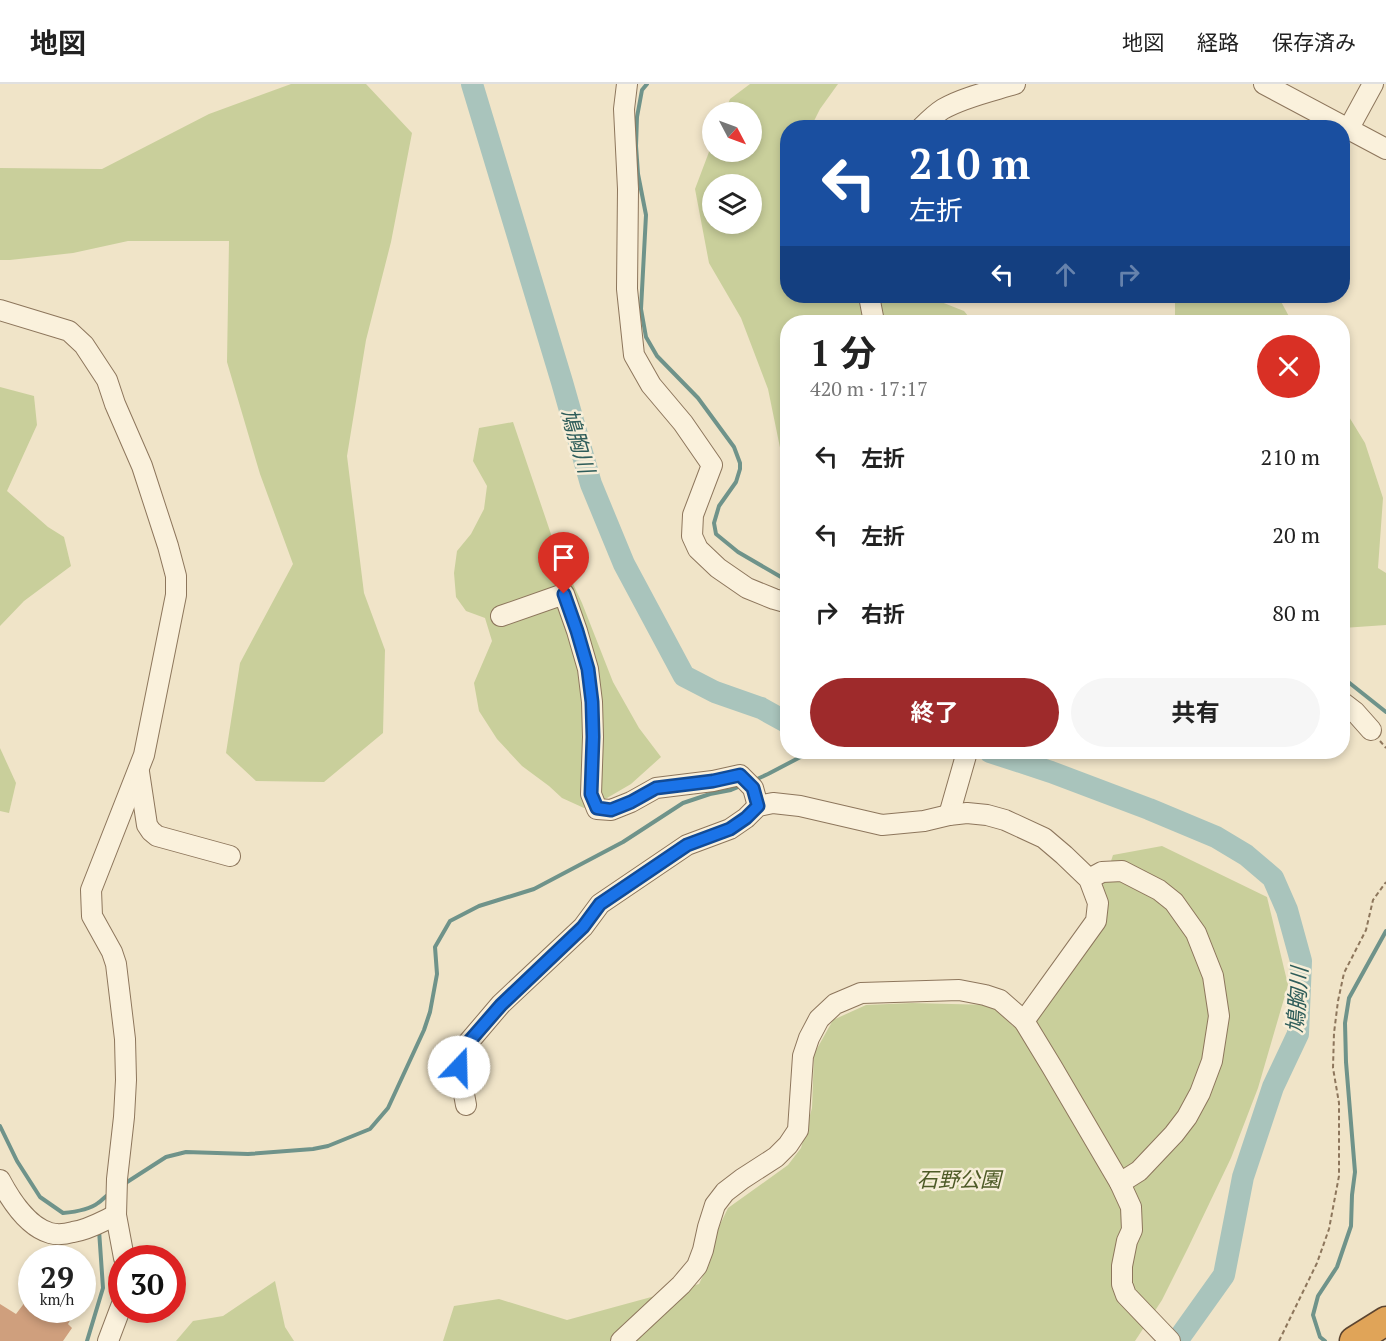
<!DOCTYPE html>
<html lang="ja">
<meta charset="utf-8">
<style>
:root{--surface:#fff;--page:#f6f6f6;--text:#222;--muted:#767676;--line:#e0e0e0;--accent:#9e2a2b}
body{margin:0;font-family:"PT Serif","Noto Sans JP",serif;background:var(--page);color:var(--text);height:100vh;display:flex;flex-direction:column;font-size:22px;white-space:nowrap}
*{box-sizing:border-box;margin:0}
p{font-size:20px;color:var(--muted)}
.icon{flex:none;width:33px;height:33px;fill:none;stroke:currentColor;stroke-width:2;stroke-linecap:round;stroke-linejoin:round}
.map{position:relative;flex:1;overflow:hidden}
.sheet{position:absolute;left:780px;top:231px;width:570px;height:444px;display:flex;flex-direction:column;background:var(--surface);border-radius:24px;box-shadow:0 3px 9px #0003}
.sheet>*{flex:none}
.top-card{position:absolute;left:780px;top:36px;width:570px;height:183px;border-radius:24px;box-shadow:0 3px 9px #0003;background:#1a4fa0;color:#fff;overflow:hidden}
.needle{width:39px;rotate:131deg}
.buttons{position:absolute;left:702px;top:18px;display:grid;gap:12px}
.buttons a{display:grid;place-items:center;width:60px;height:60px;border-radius:50%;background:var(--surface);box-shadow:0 3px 9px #0003;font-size:30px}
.speed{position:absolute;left:18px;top:1161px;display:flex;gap:12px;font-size:30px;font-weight:700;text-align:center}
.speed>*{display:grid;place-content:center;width:78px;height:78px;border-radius:50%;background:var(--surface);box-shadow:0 3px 9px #0003;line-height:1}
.speed small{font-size:15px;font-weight:400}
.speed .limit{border:9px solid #d22;background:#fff;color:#111}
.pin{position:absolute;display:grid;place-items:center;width:51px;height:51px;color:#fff;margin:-62px -26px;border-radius:50% 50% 50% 0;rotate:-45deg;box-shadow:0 0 6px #0007}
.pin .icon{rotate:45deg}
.me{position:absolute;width:66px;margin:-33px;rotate:21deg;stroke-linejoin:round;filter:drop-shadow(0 0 4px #0008)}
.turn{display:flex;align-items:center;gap:21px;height:126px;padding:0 30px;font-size:27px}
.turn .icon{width:78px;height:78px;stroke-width:2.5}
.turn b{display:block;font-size:42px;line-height:51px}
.lanes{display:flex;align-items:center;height:57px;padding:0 30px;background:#0003;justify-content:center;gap:30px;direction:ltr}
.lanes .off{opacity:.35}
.round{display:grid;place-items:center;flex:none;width:63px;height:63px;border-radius:32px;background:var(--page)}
.summary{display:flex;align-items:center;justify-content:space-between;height:102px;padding:0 30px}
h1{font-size:36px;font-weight:700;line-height:45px}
.primary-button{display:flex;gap:12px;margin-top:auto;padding:12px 30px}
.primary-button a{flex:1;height:69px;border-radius:36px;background:var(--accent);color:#fff;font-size:24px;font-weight:700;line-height:69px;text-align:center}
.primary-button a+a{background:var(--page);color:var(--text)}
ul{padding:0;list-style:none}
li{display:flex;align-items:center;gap:18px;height:78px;padding:0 30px}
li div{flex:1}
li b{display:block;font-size:22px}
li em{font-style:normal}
header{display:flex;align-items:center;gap:36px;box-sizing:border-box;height:84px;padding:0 30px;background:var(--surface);border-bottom:2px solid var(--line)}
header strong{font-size:28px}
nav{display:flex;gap:33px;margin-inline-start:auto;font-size:21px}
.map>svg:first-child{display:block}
</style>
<header>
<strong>地図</strong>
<nav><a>地図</a><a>経路</a><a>保存済み</a></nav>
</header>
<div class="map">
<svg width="1386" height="1257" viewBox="0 0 1386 1257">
<rect width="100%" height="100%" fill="#f0e4c8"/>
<g fill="#c9cf9b" fill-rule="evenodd">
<polygon points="291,0 366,0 412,49 391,158 366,256 347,372 364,509 385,566 383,649 324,698 256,697 226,669 240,579 293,480 260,390 227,278 229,157 128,157 73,169 10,176 0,176 0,84 102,85 209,30"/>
<path d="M750 0H838L820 25 811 43 788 44V212H926L964 227 973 238H788L787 390 785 388 768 305 741 234 709 179 695 105 712 60V68H752V28H725L730 15ZM712 100H752V140H712Z"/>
<polygon points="1175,212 1278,212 1292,238 1175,238"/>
<polygon points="0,303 34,312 37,341 7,407 48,443 64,453 71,482 24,517 0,542"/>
<polygon points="1343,323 1365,359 1383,414 1378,484 1386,489 1386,541 1343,544"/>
<polygon points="513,338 554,459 582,519 613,598 639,644 661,673 631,700 607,714 584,724 562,714 549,702 522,682 497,655 479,627 474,599 492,557 485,534 466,527 456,513 454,489 457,467 471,450 484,425 487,402 473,377 479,344"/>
<polygon points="0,664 16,699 9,729 0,727"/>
<polygon points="1162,762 1267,813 1288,901 1258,1004 1231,1074 1188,1164 1162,1216 1135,1257 443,1257 454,1222 499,1215 567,1236 699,1200 710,1177 715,1151 728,1124 788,1081 801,1064 812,1024 814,970 833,936 866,921 912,919 991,921 1013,942 1036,936 1103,840 1103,801 1113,771"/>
<polygon points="275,1197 285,1243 294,1257 176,1257 193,1237 223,1232"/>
</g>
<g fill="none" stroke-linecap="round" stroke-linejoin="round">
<g stroke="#6f938a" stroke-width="4">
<polyline points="647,0 642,6 637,33 636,62 638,90 646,131 641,225 646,253 657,272 698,314 734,363 740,379 740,385 736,398 719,422 714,439 716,450 738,468 781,493 788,495"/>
<polyline points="1342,593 1386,628"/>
<polyline points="755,696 768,690 810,668"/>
<path d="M0 1042 17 1077 40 1113 63 1129C74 1128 89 1126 98 1119 103 1116 105 1112 111 1109"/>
<polyline points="124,1100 166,1073 186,1068 248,1070 313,1065 328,1062 370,1045 388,1024 424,946 430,928 437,890 435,863 450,837 479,822 534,805 623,758 683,719 710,710 731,706 743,701"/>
<polyline points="87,1257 103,1204 99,1146"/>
<polyline points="1325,1257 1320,1253 1313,1231 1318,1212 1337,1183 1351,1142 1352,1111 1355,1088 1346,978 1345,939 1349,914 1386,847"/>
</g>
<g stroke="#a9c4bc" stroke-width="22">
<polyline points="472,0 562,298 591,400 624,480 684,592 715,608 761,624 788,639"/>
<polyline points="990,668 1051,688 1149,725 1216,753 1246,771 1273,794 1287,826 1301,877 1298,950 1273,1003 1243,1093 1224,1191 1177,1257"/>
</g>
</g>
<polygon fill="#cf9f7d" points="32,1209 32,1226 62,1226 72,1233 68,1240 72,1244 63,1257 0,1257 0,1220 16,1230"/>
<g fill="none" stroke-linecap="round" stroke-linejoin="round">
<defs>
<g id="minor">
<polyline points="627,0 624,25 628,105 627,205 634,271 651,301 683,339 712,381 693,431 692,452 698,465 718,484 747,504 774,515 788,519"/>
<polyline points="1264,0 1386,65"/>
<path d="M921 44C928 37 935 30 943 25 964 13 992 7 1015 0"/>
<polyline points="1349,44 1373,0"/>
<polyline points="869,212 874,238"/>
<polyline points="0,226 69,247 84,261 107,296 115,320 142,382 168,462 176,492 176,511 144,671 91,806 92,832 112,868 116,880 125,955 126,996 124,1033 117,1095 116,1131 124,1174"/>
<polyline points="501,532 564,510 577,547 588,585 592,618 593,653 591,710 597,725 611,726 631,718 656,704 713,697 740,691 753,704 758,722"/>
<polyline points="1342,618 1355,628 1371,646"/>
<polyline points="139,688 147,741 151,747 157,752 230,772"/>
<polyline points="949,731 967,668"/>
<polyline points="1089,795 1102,788 1122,787 1159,806 1174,818 1196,849 1213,892 1219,932 1212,977 1200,1009 1187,1033 1174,1050 1139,1087 1120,1099"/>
<polyline points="466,1021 459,983 461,967 501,920 583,843 600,820 687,761 730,745 746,734 758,722 773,719 800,722 882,741 924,737 949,731 967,729 987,731 1005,736 1044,754 1064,771 1089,795 1098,819 1096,837 1024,937"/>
<path d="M0 1096C10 1115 28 1143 50 1149 57 1151 66 1150 73 1148 88 1146 103 1137 116 1131"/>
<polyline points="108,1257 122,1220"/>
<polyline points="621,1257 681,1201 697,1182 703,1166 708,1143 715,1121 725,1108 742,1095 776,1073 788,1061 798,1046 803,972 809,954 819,935 835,920 861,909 959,906 985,911 1000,916 1024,937 1052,983 1120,1099 1131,1123 1132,1146 1127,1157 1122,1182 1122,1200 1126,1211 1170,1257"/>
</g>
<polyline id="highway" points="1354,1257 1386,1237"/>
</defs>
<use href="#minor" stroke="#8d765c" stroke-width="22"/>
<use href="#highway" stroke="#5b4430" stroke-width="31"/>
<g stroke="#8d765c" stroke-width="2" stroke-dasharray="4.5 3" stroke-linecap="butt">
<polyline points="1380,657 1386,664"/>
<polyline points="1279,1257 1317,1179 1329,1145 1339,1092 1339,1019 1333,984 1334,949 1338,917 1344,889 1366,846 1373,816 1386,798"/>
</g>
<use href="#minor" stroke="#faf1dc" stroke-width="20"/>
<use href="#highway" stroke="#e0a458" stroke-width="28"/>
</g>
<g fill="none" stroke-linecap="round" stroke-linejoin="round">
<defs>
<polyline id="route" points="459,983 461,967 467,960 501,921 583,843 600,820 687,761 730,745 746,734 758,722 753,704 740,691 713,697 656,704 631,718 611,726 597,724 591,710 593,653 592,618 588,585 577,547 564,510"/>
</defs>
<use href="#route" stroke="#114b97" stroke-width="15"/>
<use href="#route" stroke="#1a73e8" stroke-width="10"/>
</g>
<g text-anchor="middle" stroke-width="5" stroke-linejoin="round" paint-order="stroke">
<g font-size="21" font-style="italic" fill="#4d5a26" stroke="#f7eed8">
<text x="959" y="1103">石野公園</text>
</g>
<g font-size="22" font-style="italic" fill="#2f5d5a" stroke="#f7eed8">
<text transform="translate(578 357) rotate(73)" y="8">鳩胸川</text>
<text transform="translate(1297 916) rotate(-86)" y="8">鳩胸川</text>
</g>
</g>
</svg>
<div class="buttons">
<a><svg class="needle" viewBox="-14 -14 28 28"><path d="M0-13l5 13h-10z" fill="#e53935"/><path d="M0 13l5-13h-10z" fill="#767676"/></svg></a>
<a><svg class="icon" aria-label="layers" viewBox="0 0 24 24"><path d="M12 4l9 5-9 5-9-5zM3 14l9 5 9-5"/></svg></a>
</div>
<div class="speed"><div>29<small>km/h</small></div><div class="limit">30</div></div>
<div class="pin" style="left:564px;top:510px;background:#d93025"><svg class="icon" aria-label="arrive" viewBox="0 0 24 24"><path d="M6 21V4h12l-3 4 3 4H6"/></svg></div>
<svg class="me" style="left:459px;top:983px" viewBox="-20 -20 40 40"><circle r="19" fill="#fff"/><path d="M0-13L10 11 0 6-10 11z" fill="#1a73e8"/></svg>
<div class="top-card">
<div class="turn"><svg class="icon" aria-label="left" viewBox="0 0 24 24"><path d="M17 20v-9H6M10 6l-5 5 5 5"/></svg><div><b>210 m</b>左折</div></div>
<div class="lanes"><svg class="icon" aria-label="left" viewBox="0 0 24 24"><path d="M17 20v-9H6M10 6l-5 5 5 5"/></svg><svg class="icon off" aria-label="ahead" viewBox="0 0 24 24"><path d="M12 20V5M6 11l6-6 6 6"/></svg><svg class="icon off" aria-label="right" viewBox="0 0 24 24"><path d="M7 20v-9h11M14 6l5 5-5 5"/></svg></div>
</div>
<section class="sheet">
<div class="summary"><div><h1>1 分</h1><p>420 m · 17:17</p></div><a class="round" style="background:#d93025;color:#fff"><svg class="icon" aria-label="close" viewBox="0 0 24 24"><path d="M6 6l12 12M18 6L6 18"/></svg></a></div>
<ul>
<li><svg class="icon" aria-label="left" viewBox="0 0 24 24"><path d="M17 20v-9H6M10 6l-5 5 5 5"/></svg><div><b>左折</b></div><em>210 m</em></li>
<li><svg class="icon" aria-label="left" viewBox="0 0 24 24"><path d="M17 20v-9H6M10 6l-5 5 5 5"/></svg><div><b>左折</b></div><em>20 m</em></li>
<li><svg class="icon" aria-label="right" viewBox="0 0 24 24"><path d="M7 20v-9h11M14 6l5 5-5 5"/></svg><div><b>右折</b></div><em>80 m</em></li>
</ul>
<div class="primary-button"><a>終了</a><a>共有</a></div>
</section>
</div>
